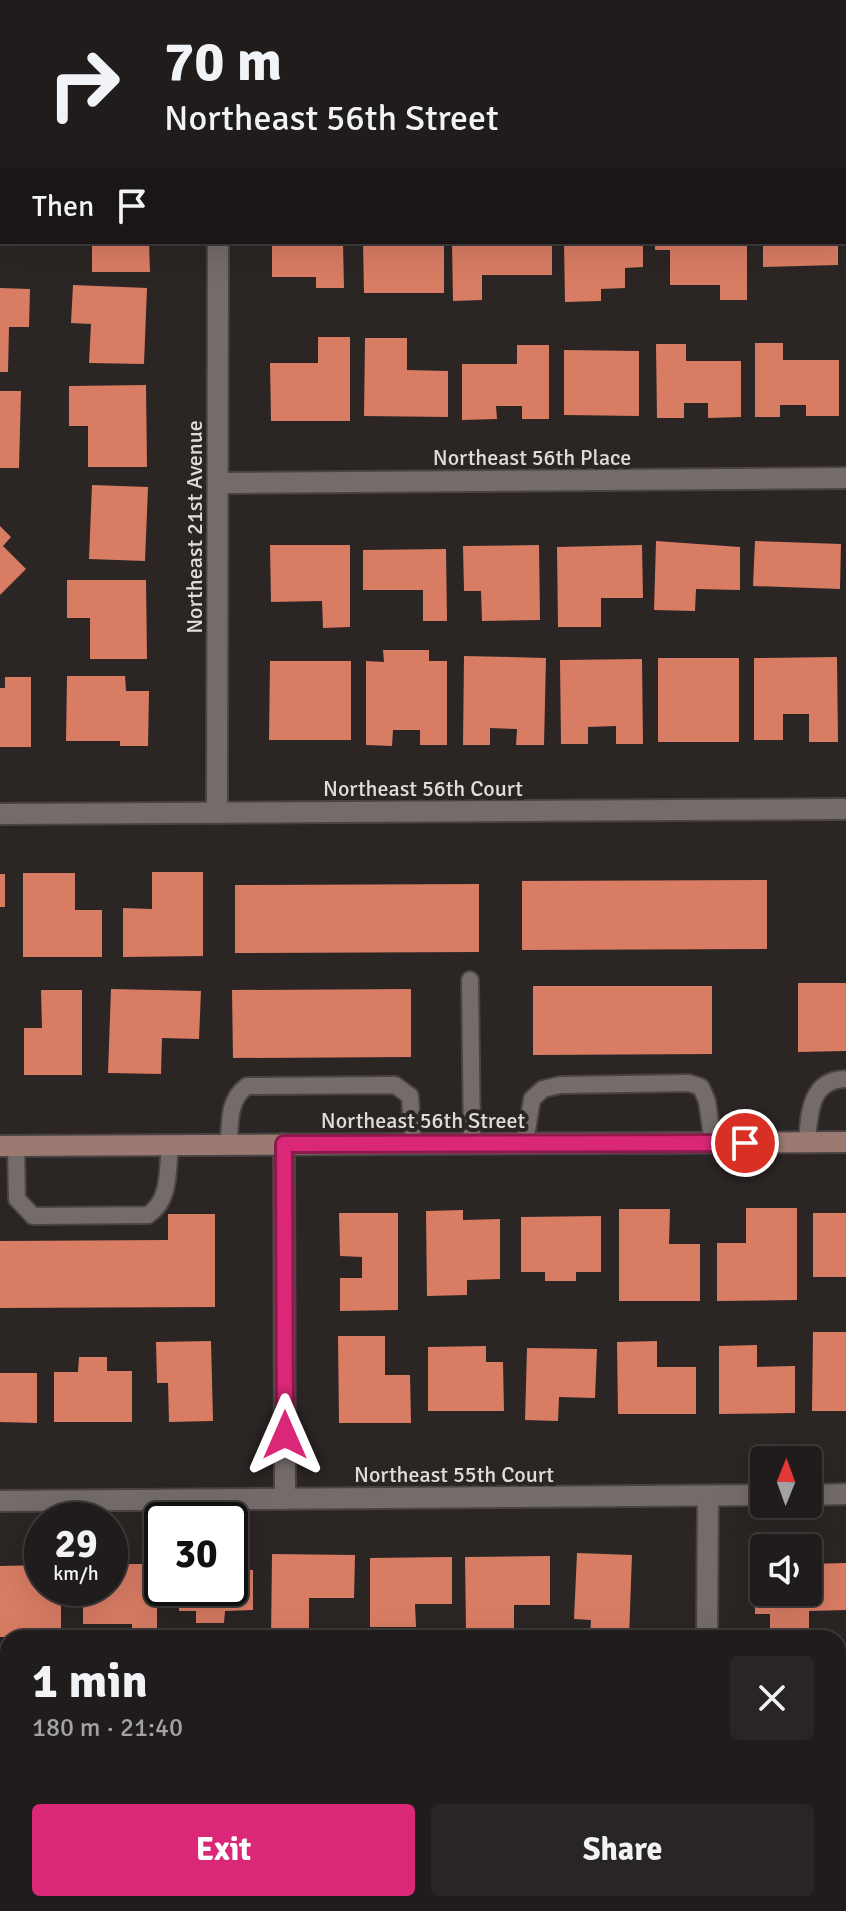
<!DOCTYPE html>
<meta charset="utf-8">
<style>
:root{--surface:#201c1b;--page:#282524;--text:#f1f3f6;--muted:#a2a1a3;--line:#3d3a3a;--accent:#db2777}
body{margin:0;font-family:Signika,sans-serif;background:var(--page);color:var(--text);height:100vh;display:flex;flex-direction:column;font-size:30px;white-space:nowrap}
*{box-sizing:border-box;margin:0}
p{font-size:26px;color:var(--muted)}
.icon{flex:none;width:44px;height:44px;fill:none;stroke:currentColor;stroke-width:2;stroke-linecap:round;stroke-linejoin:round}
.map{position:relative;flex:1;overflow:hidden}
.side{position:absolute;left:0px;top:1630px;width:846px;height:282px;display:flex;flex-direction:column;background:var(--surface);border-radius:24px 24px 0 0;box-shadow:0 8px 32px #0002,0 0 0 2px var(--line)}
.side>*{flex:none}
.banner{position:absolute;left:0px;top:0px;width:846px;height:244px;box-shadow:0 8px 32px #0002,0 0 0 2px var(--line);background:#201c1b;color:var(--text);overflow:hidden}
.needle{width:52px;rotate:1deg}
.controls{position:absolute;left:750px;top:1446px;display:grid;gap:16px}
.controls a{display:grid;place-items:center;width:72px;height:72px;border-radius:8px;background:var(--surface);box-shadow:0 8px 32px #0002,0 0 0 2px var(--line);font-size:40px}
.speed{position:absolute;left:24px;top:1502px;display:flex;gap:16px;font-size:40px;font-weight:700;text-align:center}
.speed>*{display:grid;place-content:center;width:104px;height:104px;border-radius:50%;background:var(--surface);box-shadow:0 8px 32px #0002,0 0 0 2px var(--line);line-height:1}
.speed small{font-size:20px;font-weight:400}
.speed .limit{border:4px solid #111;border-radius:12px;background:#fff;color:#111}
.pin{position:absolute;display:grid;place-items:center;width:68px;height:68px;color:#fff;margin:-34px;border:4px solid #fff;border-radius:50%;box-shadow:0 2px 8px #0007}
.me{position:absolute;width:88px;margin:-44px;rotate:0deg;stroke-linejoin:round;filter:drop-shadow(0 0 6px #0008)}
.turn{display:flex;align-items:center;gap:28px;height:168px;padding:0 32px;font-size:36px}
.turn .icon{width:104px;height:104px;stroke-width:2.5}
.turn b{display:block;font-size:56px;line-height:68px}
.then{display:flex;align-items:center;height:76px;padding:0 32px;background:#0003;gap:16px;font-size:30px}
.round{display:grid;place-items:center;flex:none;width:84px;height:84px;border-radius:8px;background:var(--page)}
.overview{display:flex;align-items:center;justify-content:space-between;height:136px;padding:0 32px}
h1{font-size:48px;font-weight:800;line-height:60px}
.action{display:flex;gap:16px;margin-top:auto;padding:16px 32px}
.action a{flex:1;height:92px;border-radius:8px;background:var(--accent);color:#fff;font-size:32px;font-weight:800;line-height:92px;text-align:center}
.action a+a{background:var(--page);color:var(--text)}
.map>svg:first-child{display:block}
</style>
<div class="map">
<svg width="846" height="1911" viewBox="0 0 846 1911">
<rect width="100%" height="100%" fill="#2b2524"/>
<g fill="#d97c64">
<polygon points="92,242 149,242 150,272 92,272"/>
<polygon points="272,242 343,242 344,288 316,288 316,277 272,277"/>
<polygon points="363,242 444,242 444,293 364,293"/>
<polygon points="452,242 552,242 552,275 482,275 482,300 453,301"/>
<polygon points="564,242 643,242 643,267 625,268 625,288 601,289 601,301 565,302"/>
<polygon points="655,242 747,242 747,300 720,300 720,285 670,285 670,250 655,250"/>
<polygon points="763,242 838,242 838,265 763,267"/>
<polygon points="73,285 147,288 144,364 89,363 91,324 71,323"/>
<polygon points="0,288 30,289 29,327 9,327 8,372 0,372"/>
<polygon points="318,337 350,337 350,421 271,421 270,363 318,363"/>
<polygon points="365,338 407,338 407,370 448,371 448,417 364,416"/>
<polygon points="755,343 783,343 783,360 839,360 839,416 806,416 806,405 780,405 780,417 755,417"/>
<polygon points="656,344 686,344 686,361 741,361 741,417 708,418 708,403 684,403 684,418 657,418"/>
<polygon points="517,345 549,345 549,419 522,419 522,406 496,406 497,419 462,420 462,364 517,364"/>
<polygon points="564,350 639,351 639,416 564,415"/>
<polygon points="146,385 147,467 88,467 88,426 69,426 69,386"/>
<polygon points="0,391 21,391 19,468 0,468"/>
<polygon points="92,485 148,487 145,561 89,559"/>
<polygon points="0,526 11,537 3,546 26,569 0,595"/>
<polygon points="656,541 740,547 740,590 696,589 695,611 654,610"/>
<polygon points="755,541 841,544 840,589 753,586"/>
<polygon points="270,545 350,545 350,627 323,628 322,601 271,602"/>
<polygon points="539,545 540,620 482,621 481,591 464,591 463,546"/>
<polygon points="642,545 643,598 601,598 601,627 558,627 557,547"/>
<polygon points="446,549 447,621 423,621 423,590 363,590 363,550"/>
<polygon points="67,580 146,580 147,659 90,659 90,618 67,618"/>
<polygon points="383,650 429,650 429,661 447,661 447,745 420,745 420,730 393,730 392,746 366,745 366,661 384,662"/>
<polygon points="464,656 546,658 544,745 516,745 517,729 490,728 490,745 463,745"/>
<polygon points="837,657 838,742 809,742 809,714 783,714 783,740 754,740 754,658"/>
<rect x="658" y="658" width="81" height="84"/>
<polygon points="642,659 643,744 616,744 616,726 588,727 588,744 561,744 560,660"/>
<polygon points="270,661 351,661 351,740 269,740"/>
<polygon points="67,676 125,676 126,691 149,691 148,746 120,746 120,741 66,741"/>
<polygon points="5,677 31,677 31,747 0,747 0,688 5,688"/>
<polygon points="152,872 203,872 203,956 123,957 123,908 152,909"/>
<polygon points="23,873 75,873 75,910 102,910 102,957 23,957"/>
<rect x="0" y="874" width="5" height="33"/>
<polygon points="767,880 767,949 522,950 522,881"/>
<polygon points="479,884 479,952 235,953 235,885"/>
<polygon points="798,983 846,983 846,1051 798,1052"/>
<polygon points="533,986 712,986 712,1054 533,1055"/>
<polygon points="111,989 201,991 199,1039 162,1038 161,1074 108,1073"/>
<polygon points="411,989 411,1057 233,1058 232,990"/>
<polygon points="41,990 82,990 82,1075 24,1075 24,1028 42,1028"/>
<polygon points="746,1208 797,1208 797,1300 717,1301 717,1243 746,1243"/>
<polygon points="619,1209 670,1209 669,1244 700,1244 700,1301 619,1301"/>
<polygon points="463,1210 463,1220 500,1219 500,1279 467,1280 467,1295 427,1296 426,1211"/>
<polygon points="339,1213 398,1213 398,1310 340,1311 340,1278 362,1278 362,1257 340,1256"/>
<rect x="813" y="1213" width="33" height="64"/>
<polygon points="168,1214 215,1214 215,1307 0,1308 0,1241 168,1240"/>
<polygon points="601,1216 601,1272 576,1272 576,1281 545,1281 545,1272 521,1272 521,1217"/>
<polygon points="813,1332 846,1332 846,1411 812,1411"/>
<polygon points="338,1336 385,1336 385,1375 410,1375 411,1423 339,1423"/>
<polygon points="211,1341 213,1421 169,1422 168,1383 157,1383 156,1342"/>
<polygon points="657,1341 657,1367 696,1367 696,1414 618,1414 617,1342"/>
<polygon points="757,1345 757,1367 795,1366 795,1413 719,1414 719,1346"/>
<polygon points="486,1346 486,1362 503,1362 504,1411 428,1411 428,1347"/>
<polygon points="527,1348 597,1349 595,1398 559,1397 558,1421 525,1420"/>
<polygon points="79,1357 107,1357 107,1371 132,1371 132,1422 54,1422 54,1372 78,1372"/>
<polygon points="0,1373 37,1373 37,1423 0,1422"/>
<polygon points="577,1553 632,1555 629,1638 590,1638 591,1620 574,1619"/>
<polygon points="272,1554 355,1555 354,1598 309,1598 309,1638 271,1638"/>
<polygon points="550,1556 550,1605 514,1605 514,1628 466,1629 465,1557"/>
<polygon points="452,1557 452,1604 415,1604 416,1627 370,1627 370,1558"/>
<polygon points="230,1561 234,1561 233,1570 253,1570 253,1610 225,1611 224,1623 196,1623 196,1611 179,1611 179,1588 230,1588"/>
<polygon points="846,1563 846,1610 809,1611 809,1633 770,1633 770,1614 755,1614 755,1591 808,1592 808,1564"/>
<polygon points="110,1564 157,1564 157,1638 132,1638 132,1624 83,1624 83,1588 110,1588"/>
<polygon points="42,1565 42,1588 61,1588 61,1630 25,1630 26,1637 0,1637 0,1566"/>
<polygon points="4,1679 8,1679 8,1737 0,1737 0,1690 4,1690"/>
<polygon points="838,1891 846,1891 846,1911 771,1911 771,1904 838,1904"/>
<rect x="39" y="1904" width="31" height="7"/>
<rect x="87" y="1904" width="39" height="7"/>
<rect x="186" y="1904" width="78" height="7"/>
<polygon points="282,1904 315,1904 315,1908 343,1911 282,1911"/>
<polygon points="378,1904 463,1906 463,1911 378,1911"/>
<rect x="481" y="1904" width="76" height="7"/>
<rect x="582" y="1904" width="62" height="7"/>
</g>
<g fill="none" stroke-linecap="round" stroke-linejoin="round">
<defs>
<g id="lane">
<polyline points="470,980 472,1144"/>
<polyline points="525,1143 532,1099 543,1089 560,1085 689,1083 701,1087 707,1101 713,1143"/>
<path d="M807 1143C809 1114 810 1079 846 1079"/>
<path d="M229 1144C230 1122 228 1100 247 1086L395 1085 410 1096 413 1144"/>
<path d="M16 1146 17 1199 33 1216 148 1215C171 1200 167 1170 170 1145"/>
</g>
<g id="street">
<polyline points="218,0 218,2"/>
<polyline points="844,153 846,153"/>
<polyline points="219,483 846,478"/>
<polyline points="217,813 218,242"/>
<polyline points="0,814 846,809"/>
<polyline points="284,1144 285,1499"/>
<polyline points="808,1495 846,1494"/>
<polyline points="0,1501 764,1495"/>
<polyline points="707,1638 708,1496"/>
<polyline points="838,1824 846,1824"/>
<polyline points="0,1831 8,1831"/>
<polyline points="706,1904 706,1911"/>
</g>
<polyline id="secondary" points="0,1146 846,1142"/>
</defs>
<use href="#lane" stroke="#494443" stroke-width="20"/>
<use href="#street" stroke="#494443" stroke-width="24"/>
<use href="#secondary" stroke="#494443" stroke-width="24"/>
<use href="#lane" stroke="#746c6a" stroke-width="16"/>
<use href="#street" stroke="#746c6a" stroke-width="20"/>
<use href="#secondary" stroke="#9b7a72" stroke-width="20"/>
</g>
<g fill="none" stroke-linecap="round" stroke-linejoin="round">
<defs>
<polyline id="route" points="285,1435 284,1144 745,1143"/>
</defs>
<use href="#route" stroke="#8e194d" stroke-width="20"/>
<use href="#route" stroke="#db2777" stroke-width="14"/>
</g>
<g text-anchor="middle" stroke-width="8" stroke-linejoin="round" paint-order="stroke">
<g font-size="22" fill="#e0dcdb" stroke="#2b2524">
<text x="532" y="465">Northeast 56th Place</text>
<text transform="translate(194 527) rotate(-90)" y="8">Northeast 21st Avenue</text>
<text x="423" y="796">Northeast 56th Court</text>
<text x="423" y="1128">Northeast 56th Street</text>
<text x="454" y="1482">Northeast 55th Court</text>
</g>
</g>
</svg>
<div class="controls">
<a><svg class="needle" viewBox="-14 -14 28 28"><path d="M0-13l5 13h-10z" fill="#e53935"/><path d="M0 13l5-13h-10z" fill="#a2a1a3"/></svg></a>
<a><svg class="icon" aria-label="sound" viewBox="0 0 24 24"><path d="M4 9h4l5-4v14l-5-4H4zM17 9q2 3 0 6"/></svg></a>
</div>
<div class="speed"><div>29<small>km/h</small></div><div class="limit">30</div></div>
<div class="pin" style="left:745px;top:1143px;background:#d93025"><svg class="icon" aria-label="arrive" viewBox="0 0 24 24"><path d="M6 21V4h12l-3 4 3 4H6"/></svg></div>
<svg class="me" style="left:285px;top:1435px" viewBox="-20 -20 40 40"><path d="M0-17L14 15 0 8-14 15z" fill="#db2777" stroke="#fff" stroke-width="4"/></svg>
<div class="banner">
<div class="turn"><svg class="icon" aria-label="right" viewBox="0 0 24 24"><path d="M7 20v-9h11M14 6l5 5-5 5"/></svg><div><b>70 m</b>Northeast 56th Street</div></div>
<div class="then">Then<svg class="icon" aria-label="arrive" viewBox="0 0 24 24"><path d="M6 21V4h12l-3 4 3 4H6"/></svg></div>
</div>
<section class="side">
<div class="overview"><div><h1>1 min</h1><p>180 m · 21:40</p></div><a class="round"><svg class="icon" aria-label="close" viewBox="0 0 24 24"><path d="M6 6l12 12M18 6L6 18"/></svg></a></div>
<div class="action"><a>Exit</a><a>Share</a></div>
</section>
</div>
